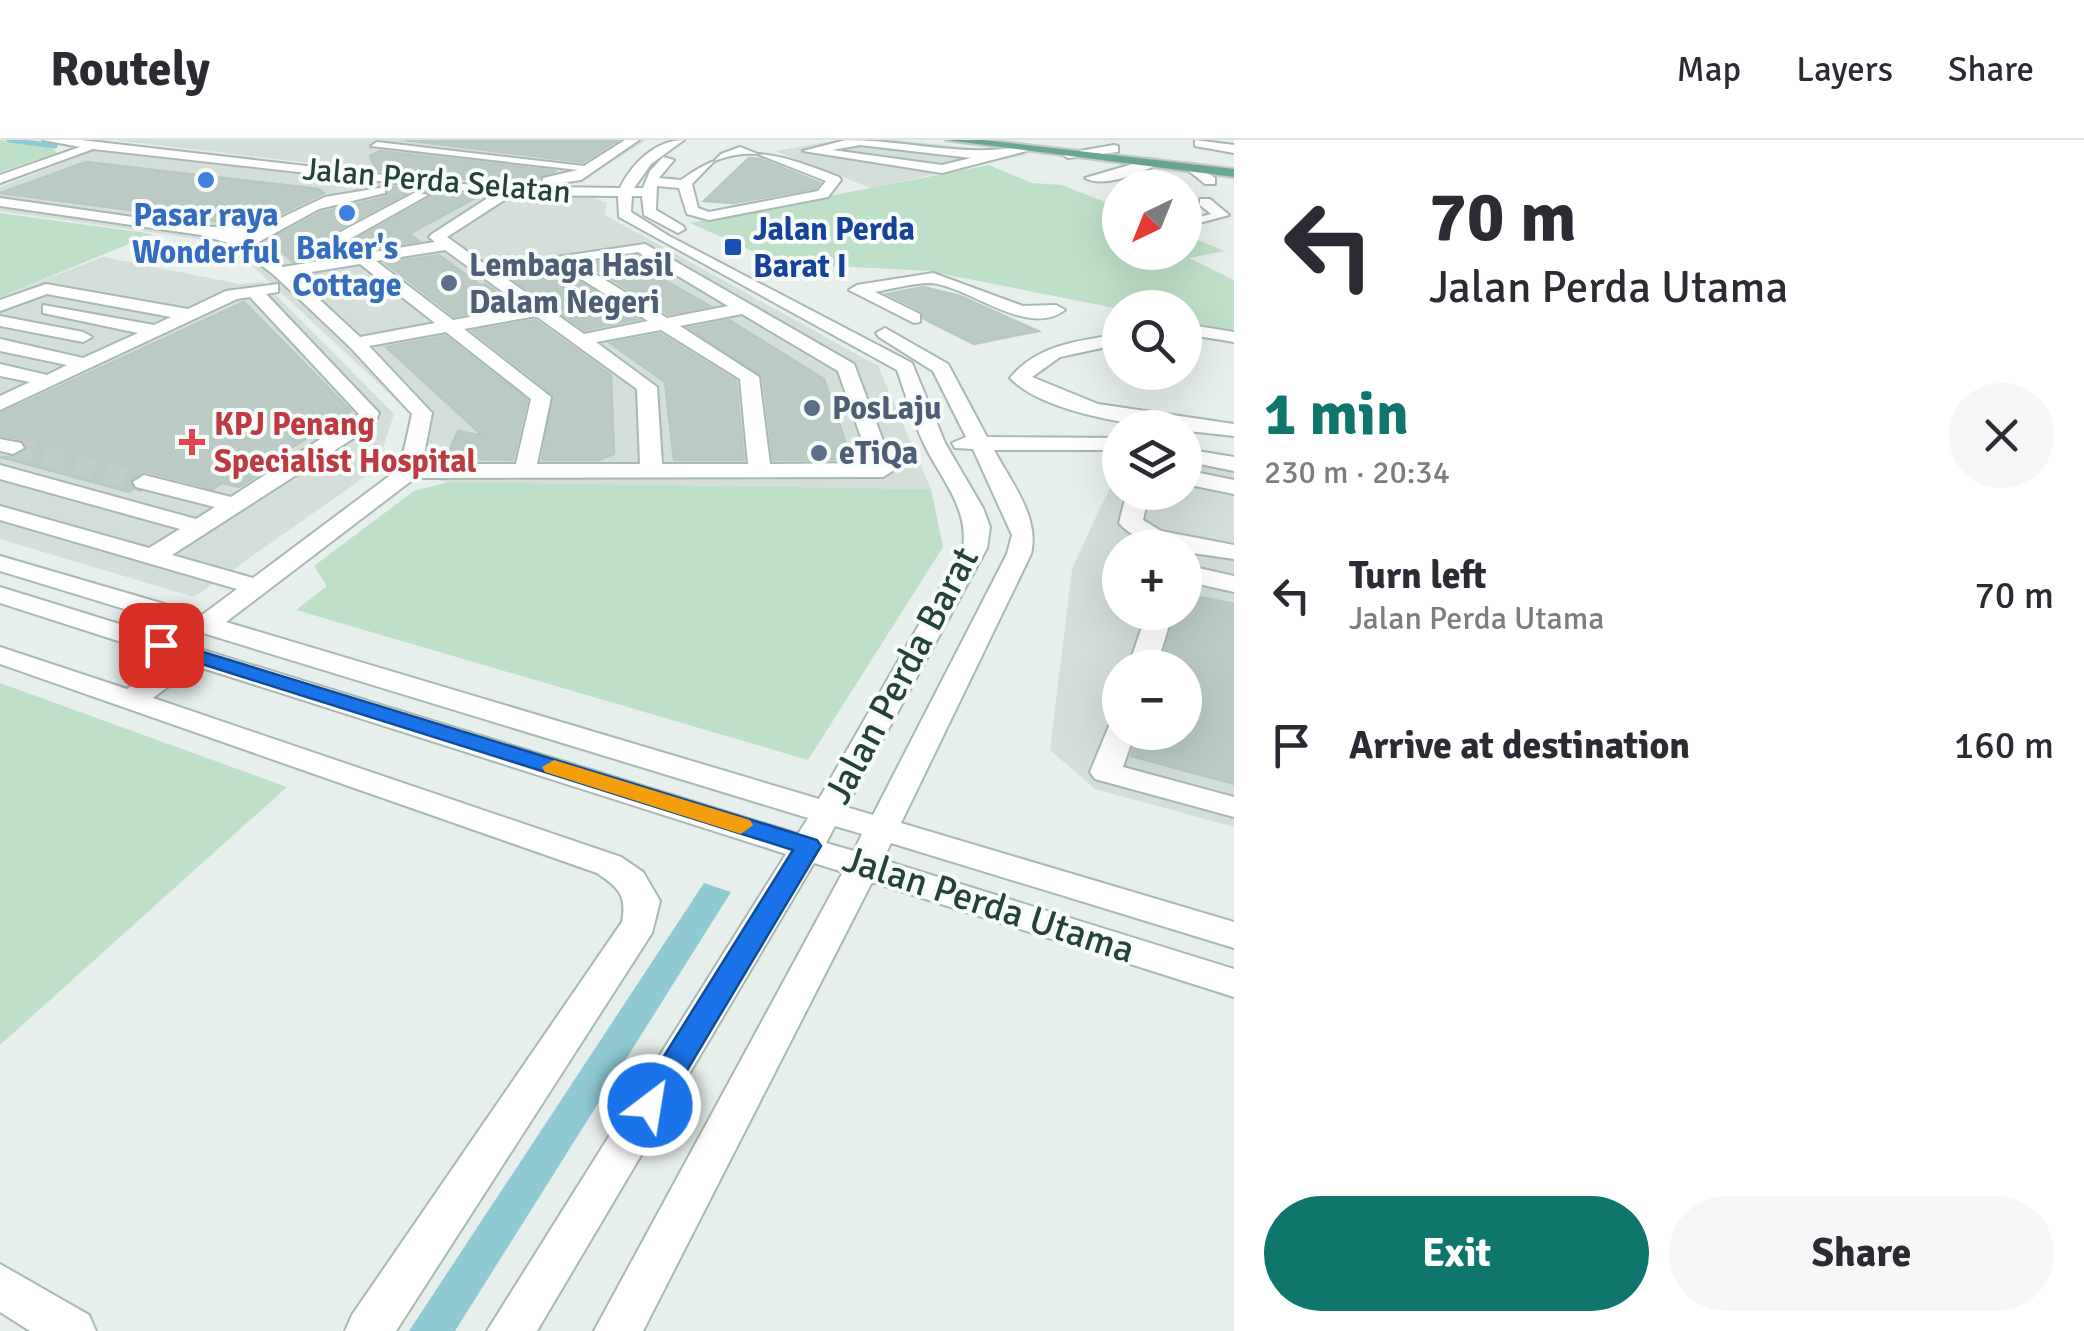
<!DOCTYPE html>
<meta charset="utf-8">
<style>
:root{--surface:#fff;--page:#f7f7f7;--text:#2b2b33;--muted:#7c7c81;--line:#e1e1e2;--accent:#0f766e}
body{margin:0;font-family:Signika,sans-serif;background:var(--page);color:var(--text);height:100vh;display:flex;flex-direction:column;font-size:38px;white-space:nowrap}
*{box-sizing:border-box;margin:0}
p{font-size:32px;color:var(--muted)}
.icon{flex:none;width:55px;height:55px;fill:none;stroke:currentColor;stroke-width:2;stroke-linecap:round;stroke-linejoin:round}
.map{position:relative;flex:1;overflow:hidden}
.drawer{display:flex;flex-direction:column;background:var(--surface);width:850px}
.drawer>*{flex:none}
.banner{background:#fff;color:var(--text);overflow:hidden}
.needle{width:65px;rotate:223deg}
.buttons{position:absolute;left:1102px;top:30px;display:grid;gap:20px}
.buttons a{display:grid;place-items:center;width:100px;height:100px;border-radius:50%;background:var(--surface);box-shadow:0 10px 40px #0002;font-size:50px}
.pin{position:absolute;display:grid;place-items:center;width:85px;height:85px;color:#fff;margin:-42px;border-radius:20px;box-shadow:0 5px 15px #0006}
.me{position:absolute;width:110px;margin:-55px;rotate:31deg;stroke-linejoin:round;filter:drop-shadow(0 0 8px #0008)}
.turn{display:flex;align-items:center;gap:35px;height:210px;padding:0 30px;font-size:45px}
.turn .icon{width:130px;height:130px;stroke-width:2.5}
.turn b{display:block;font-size:70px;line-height:85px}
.round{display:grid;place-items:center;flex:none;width:105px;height:105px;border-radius:52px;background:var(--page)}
.head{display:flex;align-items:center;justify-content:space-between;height:170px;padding:0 30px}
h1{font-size:60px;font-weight:700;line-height:75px;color:var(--accent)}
.button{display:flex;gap:20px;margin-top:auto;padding:20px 30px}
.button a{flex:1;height:115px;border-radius:60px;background:var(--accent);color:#fff;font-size:40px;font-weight:700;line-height:115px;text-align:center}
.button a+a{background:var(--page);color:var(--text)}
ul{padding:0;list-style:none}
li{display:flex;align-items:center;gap:30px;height:150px;padding:0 30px}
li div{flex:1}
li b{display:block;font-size:38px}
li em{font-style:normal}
header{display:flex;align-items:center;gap:60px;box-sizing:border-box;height:140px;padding:0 50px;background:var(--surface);border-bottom:2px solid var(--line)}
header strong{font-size:48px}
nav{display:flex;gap:55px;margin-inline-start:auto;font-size:35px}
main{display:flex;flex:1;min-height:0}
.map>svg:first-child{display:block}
</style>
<header>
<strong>Routely</strong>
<nav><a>Map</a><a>Layers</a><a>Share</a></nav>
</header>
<main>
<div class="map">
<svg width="1234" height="1191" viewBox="0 0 1234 1191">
<rect width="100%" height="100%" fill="#e6efeb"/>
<g fill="#d4dfda" fill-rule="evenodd">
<polygon points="113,0 647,0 582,40 539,45 489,44"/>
<polygon points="838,0 896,0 1030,14 871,48 775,11"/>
<polygon points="93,11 482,54 590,56 607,63 605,75 878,226 931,349 448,342 393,331 413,276 228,103 0,71 0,47"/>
<polygon points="103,117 240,144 263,142 394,274 376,329 194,457 0,399 0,157"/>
<path d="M1185 316 1234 321V687L1095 649 1050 610 1072 429 1094 381 1120 328V352H1185ZM1120 408H1185V472H1120ZM1120 528H1185V592H1120Z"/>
</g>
<g fill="#bfe0c8">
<polygon points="0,0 53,8 57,13 0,32"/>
<polygon points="989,25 1032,43 1062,45 1120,68 1120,112 1185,112 1185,95 1225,111 1189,118 1234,140 1234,190 1185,182 1185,168 1120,169 928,131 779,123 690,83"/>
<polygon points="0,73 153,94 0,157"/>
<polygon points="448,342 931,349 943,407 808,620 296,470 327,446 314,426 414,351"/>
<polygon points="0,543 287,647 0,905"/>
</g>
<polygon fill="#8ec9d4" points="704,743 731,752 455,1191 409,1191"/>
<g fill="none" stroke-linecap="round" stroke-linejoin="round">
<polyline stroke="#8ec9d4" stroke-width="5" points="9,0 55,6"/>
</g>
<g fill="#bbcac4" stroke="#b8c9c2" stroke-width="2.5">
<polygon points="405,0 618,0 583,22"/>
<polygon points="380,11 556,31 539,38 518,36 505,43 376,30 370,16"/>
<polygon points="749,18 761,19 820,43 816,48 734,63 704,61"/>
<polygon points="86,22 319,49 324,53 263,82 230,83 0,53"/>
<polygon points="388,46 414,49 331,93 331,105 341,114 293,122 269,100 320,73 386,57"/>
<polygon points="422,50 479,56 409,94 419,101 367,109 355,100 430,58 431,53"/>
<polygon points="439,115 480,145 485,144 515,165 454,176 386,123"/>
<polygon points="625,118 710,166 668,174 587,124"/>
<polygon points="561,130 638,179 585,190 513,139"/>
<polygon points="923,147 960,156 1038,191 974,204 924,179 922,171 887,154"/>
<polygon points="244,162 351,271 286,311 293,312 239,347 222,343 213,349 145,331 131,339 133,349 129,352 0,317 15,317 28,309 22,299 0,296 0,274"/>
<polygon points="535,180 611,235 614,314 599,320 542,320 553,254 473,191"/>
<polygon points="729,180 824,239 851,319 773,320 763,237 690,188"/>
<polygon points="660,194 736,241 744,320 674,320 665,242 610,203"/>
<polygon points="445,196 527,260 513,320 446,318 458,291 483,296 386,207"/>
<polygon points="1185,454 1234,464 1234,644 1131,616 1138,592 1185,592 1185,528 1160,528 1176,472 1185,472"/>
</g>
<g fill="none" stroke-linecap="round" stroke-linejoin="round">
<polyline stroke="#bfccc8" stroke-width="21" stroke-dasharray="21 11" stroke-linecap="butt" points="13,308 144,342"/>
<defs>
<g id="minor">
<path d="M43 0H81L481 46 620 48C632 23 656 0 684 0L651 24 634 48H643L650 31 663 17 674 20 659 38 681 40C736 0 772 11 839 37L841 40 828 57 709 80 687 74 679 48 657 46 656 70 683 86 685 89 678 93 644 75 642 56H632L631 72 669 96 912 223 945 303 983 368 990 387 987 408 846 667 873 675 1007 414 1012 395 973 309 955 308 952 303 966 297 933 231 879 197 876 193 885 188 948 224 987 297 1120 298V310H994C1011 342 1040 377 1031 414L901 683 1234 782V808L891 703 883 720 1234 829V857L872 742 643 1191H594L843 732 814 723 537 1191H487L786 714 196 526 153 558 621 717 643 732 660 761 652 793 396 1191H345L352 1175 622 782C627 755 619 748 597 733L0 524V507L127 549 171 518 0 463V447L798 694 808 678 0 431V416L202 475 237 449 0 380V366L149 408 180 389 0 339V325L196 379 215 367 136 347 133 342 144 335 231 357 359 274 250 157 237 159 0 270V256L30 242 0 236V224L47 235 67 225 0 211V199L83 218 138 193 43 173V165L154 185 171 177 47 154 0 171V160L46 144 188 169 226 151 278 144V152L266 154 379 273 374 285 172 415 253 438 400 328 412 274 350 207 274 135 235 105 201 95 0 66V58L203 87 264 86 325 57 385 47V53L319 69 253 105 283 127 350 116 333 102V96L416 52 428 55 348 100 366 113 435 102 429 97 432 94 494 54 93 9 0 43V35L80 7ZM740 7 826 41 818 51 709 72 698 68 692 44 721 14ZM512 55 618 56 619 77 897 230C906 255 913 282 925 306 942 340 969 369 963 408L819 659 226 482 415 338 883 337 894 330 854 224 645 104 489 127 447 97ZM445 110 524 167 453 180 376 121ZM638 112 728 166 667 178 576 122ZM360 124 435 183 360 197 293 135ZM559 125 648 181 584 194 500 134ZM742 174 838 231 870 323 770 324 759 237 680 186ZM536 176 637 249 640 324H537L551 257 464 189ZM661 190 740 239 748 324H662L657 247 596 202ZM446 192 531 259 516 324H422L432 273 369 206ZM835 686 862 694 854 711 826 703Z"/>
<polygon points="625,0 639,0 581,40 548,45 543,44 543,38 578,30 371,6 377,2 584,26"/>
<path d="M846 0C907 0 968 19 1028 5L1034 9 942 33 803 11ZM860 5 971 18 942 25 832 10Z"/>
<polygon points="1195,0 1234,5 1234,13 1195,6"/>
<polygon points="1114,5 1118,6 1118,12 1068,18 1062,14"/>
<path d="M1150 19 1156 23 1155 26C1135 34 1104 48 1085 38Z"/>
<polygon points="1194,24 1215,38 1215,44 1205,44 1189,31 1187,28"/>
<polygon points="1200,59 1210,59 1229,75 1188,86 1188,80 1211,74 1200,65"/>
<path d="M933 133 1023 166 1056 165 1065 170C1027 199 968 145 930 143 912 143 892 149 875 152L920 174V182L914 183 849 150 857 145Z"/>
<polygon points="0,176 83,192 92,197 83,202 0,186"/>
<polygon points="1185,184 1234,192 1234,202 1185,194"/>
<path d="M1120 194V204L1060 217 1032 237 1098 264 1234 284V296C1177 289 1053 282 1010 238 1038 204 1079 201 1120 194Z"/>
<polygon points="0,299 21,303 24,308 13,314 0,311"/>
<polygon points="1185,309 1234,317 1234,331 1185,321"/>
<polygon points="1185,330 1234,340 1234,354 1185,344"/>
<path d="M1127 352H1149L1143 380 1161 391 1234 405V419C1199 413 1143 411 1119 383Z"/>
<polygon points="1185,425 1234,436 1234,452 1185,441"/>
<polygon points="1147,472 1173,472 1156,528 1128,528"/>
<polygon points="1120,583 1120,592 1135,592 1123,627 1234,657 1234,677 1095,639 1090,632 1109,586"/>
<polygon points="0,1124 89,1175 96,1191 30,1191 0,1172"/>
</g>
<polygon id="major" points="946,0 984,0 1234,29 1234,37"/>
</defs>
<use href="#minor" stroke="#a8b8b2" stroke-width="4"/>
<use href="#major" stroke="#c2cac8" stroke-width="4"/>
<use href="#minor" fill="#fff" fill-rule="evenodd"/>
<use href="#major" fill="#6aa596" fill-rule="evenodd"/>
</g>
<polygon fill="#1a73e8" stroke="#114b97" stroke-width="2.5" points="161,499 817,700 821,706 661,974 650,978 639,974 634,965 639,956 793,710 154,509 151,505 154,501"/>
<polygon fill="#f59e0b" points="554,620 750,680 753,685 741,694 545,632 542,627"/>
<g fill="#3f7fe0" stroke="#f7fbf9" stroke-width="4">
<circle cx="206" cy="40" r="10"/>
<circle cx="347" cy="73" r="10"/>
</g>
<rect fill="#1a4fb4" stroke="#f7fbf9" stroke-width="4" x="723" y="97" width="20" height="20" rx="5"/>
<g fill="#5c6f8a" stroke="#f7fbf9" stroke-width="4">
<circle cx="449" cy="143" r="10"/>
<circle cx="812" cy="268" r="10"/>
<circle cx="819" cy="313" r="10"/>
</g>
<path fill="#e0444e" stroke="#f7fbf9" stroke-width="4" d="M187 287h10v10h10v10h-10v10h-10v-10h-10v-10h10z"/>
<g text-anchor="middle" stroke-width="8" stroke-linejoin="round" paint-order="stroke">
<g font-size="32" fill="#24423a" stroke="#f7fbf9">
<text transform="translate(437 40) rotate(5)" y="11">Jalan Perda Selatan</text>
</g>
<g font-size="32" font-weight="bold" fill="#366cbe" stroke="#f7fbf9">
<text x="206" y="86">Pasar raya<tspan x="206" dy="37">Wonderful</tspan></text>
<text x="347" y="119">Baker's<tspan x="347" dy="37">Cottage</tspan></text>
</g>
<g font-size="32" font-weight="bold" fill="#164399" stroke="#f7fbf9" text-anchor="start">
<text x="753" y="100">Jalan Perda<tspan x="753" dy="37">Barat I</tspan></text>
</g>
<g font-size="32" font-weight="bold" fill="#4e5e75" stroke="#f7fbf9" text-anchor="start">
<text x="469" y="136">Lembaga Hasil<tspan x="469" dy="37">Dalam Negeri</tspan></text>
<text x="832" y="279">PosLaju</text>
<text x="839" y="324">eTiQa</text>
</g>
<g font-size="32" font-weight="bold" fill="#be3a42" stroke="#f7fbf9" text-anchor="start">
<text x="214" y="295">KPJ Penang<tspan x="214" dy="37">Specialist Hospital</tspan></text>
</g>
<g font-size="38" fill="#24423a" stroke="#f7fbf9">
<text transform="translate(901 535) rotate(-62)" y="13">Jalan Perda Barat</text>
<text transform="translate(989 764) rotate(18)" y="13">Jalan Perda Utama</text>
</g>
</g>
</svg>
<div class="buttons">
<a><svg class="needle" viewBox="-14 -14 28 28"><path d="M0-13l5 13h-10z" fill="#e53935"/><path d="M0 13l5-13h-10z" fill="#7c7c81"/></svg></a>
<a><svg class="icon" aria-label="search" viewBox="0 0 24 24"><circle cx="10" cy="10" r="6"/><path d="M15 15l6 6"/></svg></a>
<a><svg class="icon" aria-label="layers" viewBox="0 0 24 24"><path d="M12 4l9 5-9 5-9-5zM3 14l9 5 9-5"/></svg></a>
<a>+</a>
<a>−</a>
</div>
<div class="pin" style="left:161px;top:505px;background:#d93025"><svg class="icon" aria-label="arrive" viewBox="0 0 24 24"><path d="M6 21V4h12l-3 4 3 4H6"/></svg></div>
<svg class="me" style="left:650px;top:965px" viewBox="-20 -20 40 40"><circle r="17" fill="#1a73e8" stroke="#fff" stroke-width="3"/><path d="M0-11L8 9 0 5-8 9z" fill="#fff"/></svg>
</div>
<section class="drawer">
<div class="banner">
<div class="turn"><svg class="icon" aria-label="left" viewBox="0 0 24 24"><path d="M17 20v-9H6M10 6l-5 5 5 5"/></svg><div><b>70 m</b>Jalan Perda Utama</div></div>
</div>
<div class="head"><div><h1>1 min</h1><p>230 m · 20:34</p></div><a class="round"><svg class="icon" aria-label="close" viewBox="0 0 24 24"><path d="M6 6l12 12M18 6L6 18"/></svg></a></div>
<ul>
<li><svg class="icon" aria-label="left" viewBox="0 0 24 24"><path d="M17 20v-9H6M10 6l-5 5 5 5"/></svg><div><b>Turn left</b><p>Jalan Perda Utama</p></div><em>70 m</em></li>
<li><svg class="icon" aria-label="arrive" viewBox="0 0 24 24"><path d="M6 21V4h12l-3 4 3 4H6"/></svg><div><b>Arrive at destination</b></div><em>160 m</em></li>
</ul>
<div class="button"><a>Exit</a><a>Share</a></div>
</section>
</main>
